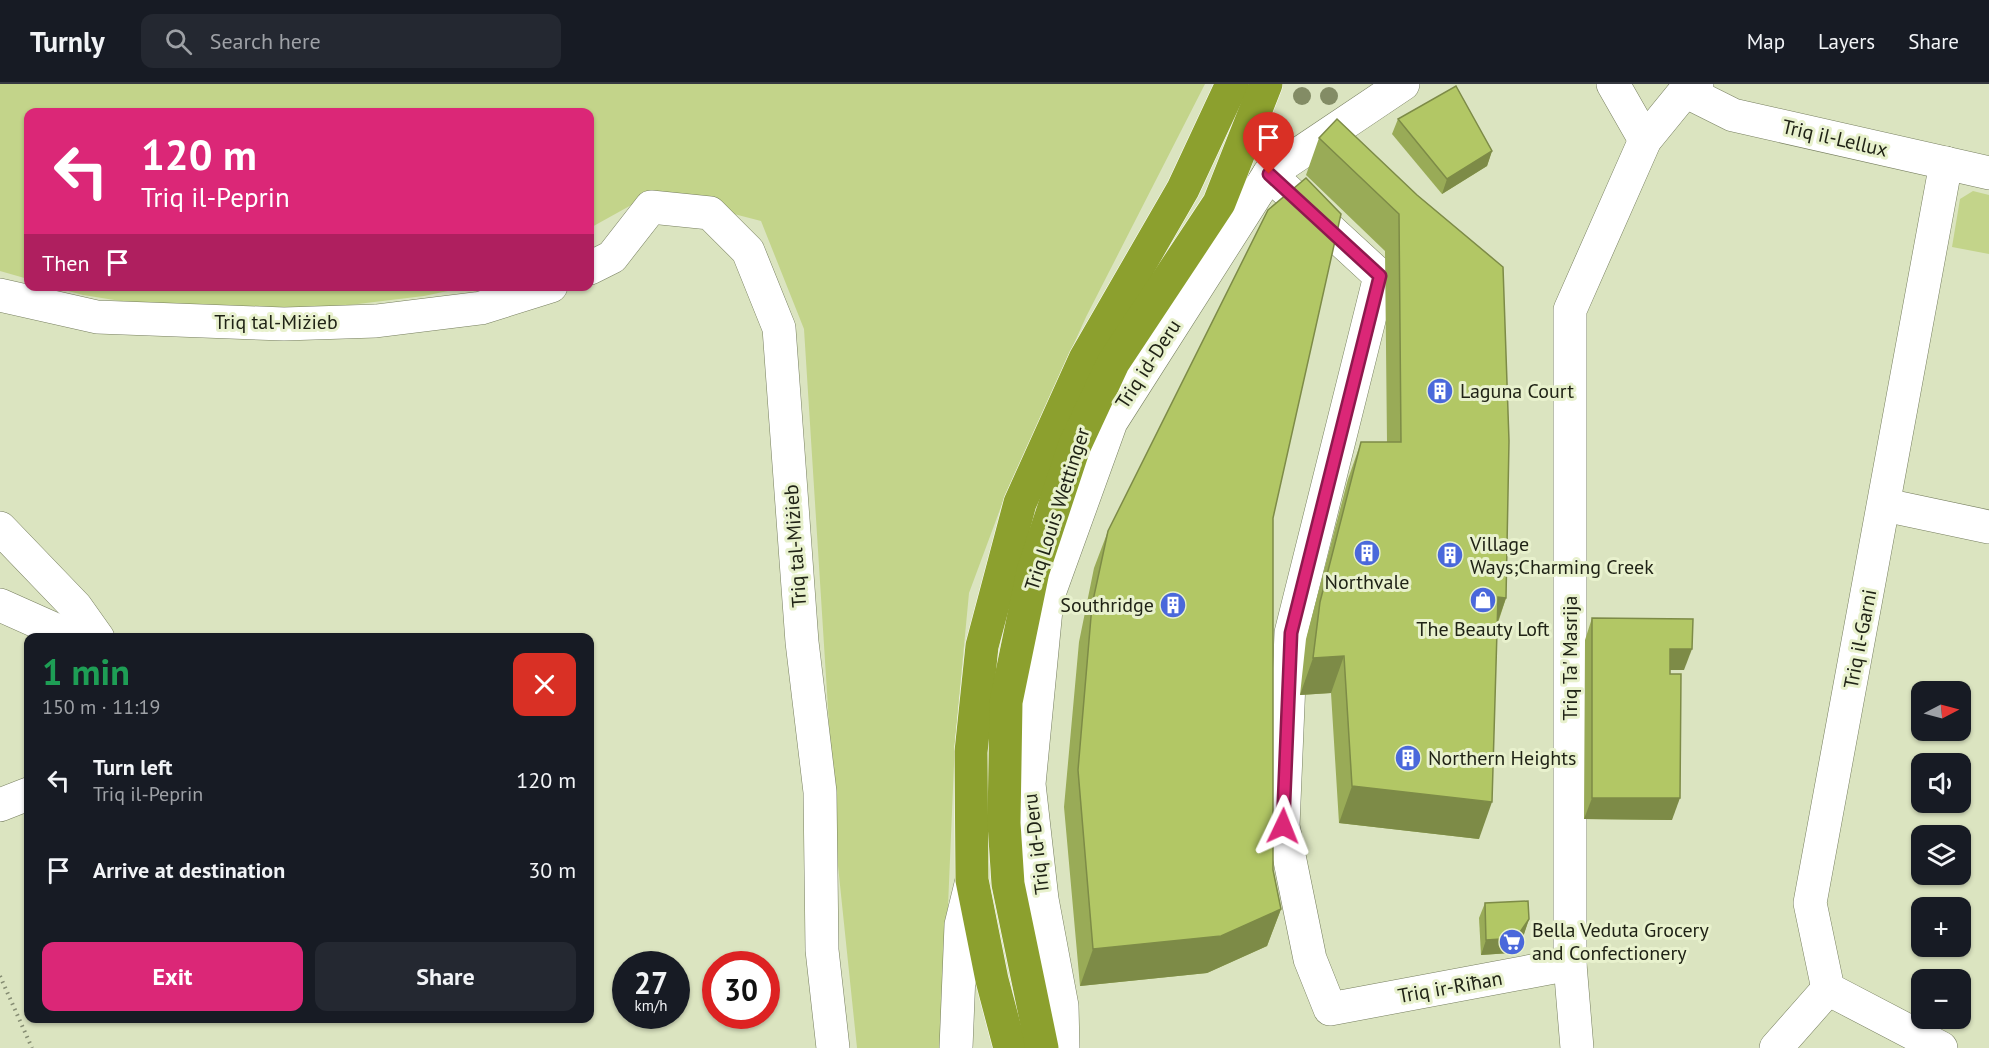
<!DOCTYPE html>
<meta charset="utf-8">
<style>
:root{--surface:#171b24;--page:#242831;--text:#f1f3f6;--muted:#9ea1a6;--line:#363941;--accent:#db2777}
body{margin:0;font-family:"PT Sans",sans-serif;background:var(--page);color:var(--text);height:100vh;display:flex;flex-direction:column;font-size:22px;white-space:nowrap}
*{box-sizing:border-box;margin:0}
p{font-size:20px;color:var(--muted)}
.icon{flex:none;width:33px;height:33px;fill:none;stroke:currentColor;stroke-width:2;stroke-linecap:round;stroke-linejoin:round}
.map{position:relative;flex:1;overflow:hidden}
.panel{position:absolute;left:24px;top:549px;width:570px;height:390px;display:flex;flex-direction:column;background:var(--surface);border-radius:12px;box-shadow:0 2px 4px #0004}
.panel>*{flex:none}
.guide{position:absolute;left:24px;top:24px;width:570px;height:183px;border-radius:12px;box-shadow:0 2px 4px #0004;background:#db2777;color:#fff;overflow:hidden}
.needle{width:39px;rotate:84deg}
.buttons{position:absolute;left:1911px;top:597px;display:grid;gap:12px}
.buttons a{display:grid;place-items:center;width:60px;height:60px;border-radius:12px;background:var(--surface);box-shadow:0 2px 4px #0004;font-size:30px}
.speed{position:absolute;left:612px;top:867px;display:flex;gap:12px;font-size:30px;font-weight:700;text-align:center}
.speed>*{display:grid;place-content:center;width:78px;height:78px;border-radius:50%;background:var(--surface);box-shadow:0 2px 4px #0004;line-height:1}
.speed small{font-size:15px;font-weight:400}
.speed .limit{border:9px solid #d22;background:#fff;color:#111}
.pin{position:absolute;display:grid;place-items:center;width:51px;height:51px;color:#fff;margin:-62px -26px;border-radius:50% 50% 50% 0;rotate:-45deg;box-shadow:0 0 6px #0007}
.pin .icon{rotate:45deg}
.me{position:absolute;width:66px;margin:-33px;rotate:2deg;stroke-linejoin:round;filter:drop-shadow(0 0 4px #0008)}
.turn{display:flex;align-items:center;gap:21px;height:126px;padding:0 18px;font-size:27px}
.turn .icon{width:78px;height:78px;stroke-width:2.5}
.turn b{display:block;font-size:42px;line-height:51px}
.then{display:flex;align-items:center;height:57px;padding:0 18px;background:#0003;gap:12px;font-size:22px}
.round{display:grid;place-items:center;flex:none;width:63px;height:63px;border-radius:12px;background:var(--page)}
.overview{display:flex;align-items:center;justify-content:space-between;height:102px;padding:0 18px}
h1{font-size:36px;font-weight:800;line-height:45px;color:#1e9e55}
.button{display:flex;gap:12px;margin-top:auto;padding:12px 18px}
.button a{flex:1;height:69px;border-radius:12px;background:var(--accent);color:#fff;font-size:24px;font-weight:800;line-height:69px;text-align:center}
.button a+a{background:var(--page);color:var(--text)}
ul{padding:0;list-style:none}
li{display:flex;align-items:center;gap:18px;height:90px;padding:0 18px}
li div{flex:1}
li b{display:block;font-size:22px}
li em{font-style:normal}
header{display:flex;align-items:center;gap:36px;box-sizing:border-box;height:84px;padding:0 30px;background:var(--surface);border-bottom:2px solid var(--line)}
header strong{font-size:28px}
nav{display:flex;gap:33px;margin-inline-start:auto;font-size:21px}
.search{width:420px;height:54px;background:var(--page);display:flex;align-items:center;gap:15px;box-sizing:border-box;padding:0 21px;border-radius:12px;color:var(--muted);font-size:22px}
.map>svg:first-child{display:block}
</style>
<header>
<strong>Turnly</strong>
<div class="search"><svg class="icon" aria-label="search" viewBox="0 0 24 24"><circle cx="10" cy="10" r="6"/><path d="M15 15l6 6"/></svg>Search here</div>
<nav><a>Map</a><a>Layers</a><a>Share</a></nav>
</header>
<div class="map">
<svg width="1989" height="964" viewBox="0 0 1989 964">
<rect width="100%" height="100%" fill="#dbe4c0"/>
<g fill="#c3d48a">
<polygon points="0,0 1205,0 1086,233 1005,412 969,509 955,657 942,964 857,964 838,782 804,245 761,137 653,109 590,144 590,28 28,28 28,195 0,187"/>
<polygon points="1973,107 1989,111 1989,170 1952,163 1960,115"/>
<polygon points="53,203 467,203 424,212 234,235 83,211"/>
</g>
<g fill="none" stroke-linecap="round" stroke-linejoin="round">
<defs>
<g id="minor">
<polyline points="1613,0 1645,56"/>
<polyline points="1685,7 1733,31 1989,89"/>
<polyline points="1269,90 1380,192 1291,549 1283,742 1310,875 1330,925 1570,880"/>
<polyline points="590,184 612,173 651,123 710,129 748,167 779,244 802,558 820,708 822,866 833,964"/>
<polyline points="0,211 97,233 284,240 376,237 481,224 551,202"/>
<polyline points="1885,421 1989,443"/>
<polyline points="0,444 76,523 98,554"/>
<polyline points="0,521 74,554"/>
<polyline points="0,721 28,710"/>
<polyline points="956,964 961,841 972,796"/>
<polyline points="1063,964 1062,922 1042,815 1029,700 1047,515 1111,338 1269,90 1403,0"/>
<polyline points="1577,964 1570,880 1570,226 1645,56 1685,7 1697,0"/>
<polyline points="1776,964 1828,905"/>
<polyline points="1941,964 1828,905 1810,819 1946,79"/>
</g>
<g id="highway">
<polyline points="1010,964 992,896 972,796 971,668 982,562 1020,419 1085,275 1183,105 1232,0"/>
<polyline points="1042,964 1008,800 1004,739 1006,618 1033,487 1074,363 1113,279 1219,119 1266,0"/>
</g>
</defs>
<use href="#minor" stroke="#767e5e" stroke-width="34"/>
<use href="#highway" stroke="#fff" stroke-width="34"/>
<polyline stroke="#858c72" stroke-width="4" stroke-dasharray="1.5 4.5" stroke-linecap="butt" points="0,892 32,964"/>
<use href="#minor" stroke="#fff" stroke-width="33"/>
<use href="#highway" stroke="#8ca02e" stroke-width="33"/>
</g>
<g fill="#838c65">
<circle cx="1302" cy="12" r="9"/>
<circle cx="1329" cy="12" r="9"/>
<circle cx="1283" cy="54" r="9"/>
</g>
<g fill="#99ab57">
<polygon points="1398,35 1492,67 1487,82 1442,110 1392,50"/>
<polygon points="1319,54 1417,111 1506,514 1498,539 1479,755 1339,739 1331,609 1300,611 1306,555 1348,395 1361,358 1387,358 1385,167 1306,91"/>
<polygon points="1273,434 1273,786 1281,825 1267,862 1207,889 1080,902 1064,723 1079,558 1094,484 1108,447"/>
<polygon points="1592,534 1684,586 1670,586 1672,736 1584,735 1585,556"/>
<polygon points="1485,819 1529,835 1524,850 1510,869 1481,871 1479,834"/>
</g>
<g fill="#7d8b47">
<polygon points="1492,67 1487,82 1442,110 1447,95"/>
<polygon points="1498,513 1506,514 1493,551"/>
<polygon points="1670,565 1692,565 1684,586 1662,586"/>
<polygon points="1344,572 1331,609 1300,611 1313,574"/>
<polygon points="1352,702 1492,718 1479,755 1339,739"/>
<polygon points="1592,714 1680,714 1672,736 1584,735"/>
<polygon points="1281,825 1267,862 1207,889 1080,902 1093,865"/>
<polygon points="1529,835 1524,850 1510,869 1481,871 1486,856"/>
</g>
<g fill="#b2c765" stroke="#7d8b47" stroke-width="1.5">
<polygon points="1456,2 1492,67 1447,95 1398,35"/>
<polygon points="1337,35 1417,111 1503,183 1509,357 1506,514 1498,513 1492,718 1352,702 1344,572 1313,574 1320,518 1361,358 1401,358 1399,130 1319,54"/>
<polygon points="1306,94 1341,130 1273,434 1273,786 1281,825 1221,852 1093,865 1078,686 1092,521 1108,447 1268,126"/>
<polygon points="1592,534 1693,535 1692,565 1670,565 1670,590 1681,590 1680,714 1592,714"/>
<polygon points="1528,817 1529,835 1516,854 1486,856 1485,819"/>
</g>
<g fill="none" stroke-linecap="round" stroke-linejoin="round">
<defs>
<polyline id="route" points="1269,90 1380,192 1291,549 1283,742"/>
</defs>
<use href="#route" stroke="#8e194d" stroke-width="15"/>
<use href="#route" stroke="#db2777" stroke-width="10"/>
</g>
<defs>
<symbol id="building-disc" viewBox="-11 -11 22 22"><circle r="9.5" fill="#4a68db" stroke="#e8f1cd"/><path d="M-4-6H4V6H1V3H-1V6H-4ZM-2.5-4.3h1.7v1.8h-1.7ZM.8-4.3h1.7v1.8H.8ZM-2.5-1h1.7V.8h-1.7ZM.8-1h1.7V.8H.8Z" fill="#fff"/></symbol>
<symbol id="shop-disc" viewBox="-11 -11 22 22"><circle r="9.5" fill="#4a68db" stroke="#e8f1cd"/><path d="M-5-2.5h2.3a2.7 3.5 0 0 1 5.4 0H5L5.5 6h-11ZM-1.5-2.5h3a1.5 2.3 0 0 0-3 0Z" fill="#fff"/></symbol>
<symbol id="supermarket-disc" viewBox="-11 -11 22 22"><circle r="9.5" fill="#4a68db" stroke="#e8f1cd"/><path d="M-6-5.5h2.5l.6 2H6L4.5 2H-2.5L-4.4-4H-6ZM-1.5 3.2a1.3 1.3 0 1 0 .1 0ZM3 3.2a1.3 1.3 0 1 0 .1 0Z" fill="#fff"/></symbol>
</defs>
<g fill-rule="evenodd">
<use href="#building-disc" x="1425" y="292" width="30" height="30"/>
<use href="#building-disc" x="1352" y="454" width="30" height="30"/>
<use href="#building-disc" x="1435" y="456" width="30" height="30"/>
<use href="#shop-disc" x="1468" y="501" width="30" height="30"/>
<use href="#building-disc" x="1158" y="506" width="30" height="30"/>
<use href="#building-disc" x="1393" y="659" width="30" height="30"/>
<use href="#supermarket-disc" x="1497" y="843" width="30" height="30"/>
</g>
<g text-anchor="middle" stroke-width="6" stroke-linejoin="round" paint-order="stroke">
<g font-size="20" fill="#202316" stroke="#e8f1cd">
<text transform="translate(1835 54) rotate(13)" y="7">Triq il-Lellux</text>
<text x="276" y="245">Triq tal-Miżieb</text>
<text transform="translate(1148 280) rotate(-57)" y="7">Triq id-Deru</text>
<text transform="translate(1057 425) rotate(-72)" y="7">Triq Louis Wettinger</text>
<text transform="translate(795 462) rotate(-94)" y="7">Triq tal-Miżieb</text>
<text transform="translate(1860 555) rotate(-79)" y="7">Triq il-Garni</text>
<text transform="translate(1570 574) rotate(-90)" y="7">Triq Ta' Masrija</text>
<text transform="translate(1036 760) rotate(-97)" y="7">Triq id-Deru</text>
<text transform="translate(1450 903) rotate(-10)" y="7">Triq ir-Riħan</text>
</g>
<g font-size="20" fill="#202316" stroke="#e8f1cd" text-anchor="start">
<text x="1460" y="314">Laguna Court</text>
<text x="1470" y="467">Village<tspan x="1470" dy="23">Ways;Charming Creek</tspan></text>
<text x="1367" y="505" text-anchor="middle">Northvale</text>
<text x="1154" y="528" text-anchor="end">Southridge</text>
<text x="1483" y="552" text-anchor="middle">The Beauty Loft</text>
<text x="1428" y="681">Northern Heights</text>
<text x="1532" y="853">Bella Veduta Grocery<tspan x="1532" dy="23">and Confectionery</tspan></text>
</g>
</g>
</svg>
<div class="buttons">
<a><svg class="needle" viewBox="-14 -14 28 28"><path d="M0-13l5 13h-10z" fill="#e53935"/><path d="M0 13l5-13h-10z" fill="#9ea1a6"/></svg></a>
<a><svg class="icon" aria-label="sound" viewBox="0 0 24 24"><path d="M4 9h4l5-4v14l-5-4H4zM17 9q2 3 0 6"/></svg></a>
<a><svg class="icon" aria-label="layers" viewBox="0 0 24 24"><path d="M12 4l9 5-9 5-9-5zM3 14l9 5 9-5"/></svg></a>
<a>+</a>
<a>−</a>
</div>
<div class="speed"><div>27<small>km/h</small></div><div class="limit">30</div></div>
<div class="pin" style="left:1269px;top:90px;background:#d93025"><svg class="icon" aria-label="arrive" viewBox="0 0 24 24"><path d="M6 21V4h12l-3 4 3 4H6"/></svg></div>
<svg class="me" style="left:1283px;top:742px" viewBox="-20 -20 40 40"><path d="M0-17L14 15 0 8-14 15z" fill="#db2777" stroke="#fff" stroke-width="4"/></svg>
<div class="guide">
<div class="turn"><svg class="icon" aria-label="left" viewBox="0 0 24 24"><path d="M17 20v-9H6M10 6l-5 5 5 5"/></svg><div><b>120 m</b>Triq il-Peprin</div></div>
<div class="then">Then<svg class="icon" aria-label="arrive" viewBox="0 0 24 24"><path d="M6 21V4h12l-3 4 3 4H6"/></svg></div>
</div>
<section class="panel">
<div class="overview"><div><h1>1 min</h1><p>150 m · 11:19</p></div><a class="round" style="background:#d93025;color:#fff"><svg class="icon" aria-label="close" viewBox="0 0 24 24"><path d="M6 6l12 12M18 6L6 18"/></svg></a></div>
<ul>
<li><svg class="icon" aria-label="left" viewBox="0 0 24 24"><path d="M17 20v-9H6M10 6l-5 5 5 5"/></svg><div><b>Turn left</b><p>Triq il-Peprin</p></div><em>120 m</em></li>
<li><svg class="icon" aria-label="arrive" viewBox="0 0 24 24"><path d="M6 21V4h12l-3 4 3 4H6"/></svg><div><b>Arrive at destination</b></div><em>30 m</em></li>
</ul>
<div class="button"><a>Exit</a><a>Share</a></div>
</section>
</div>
